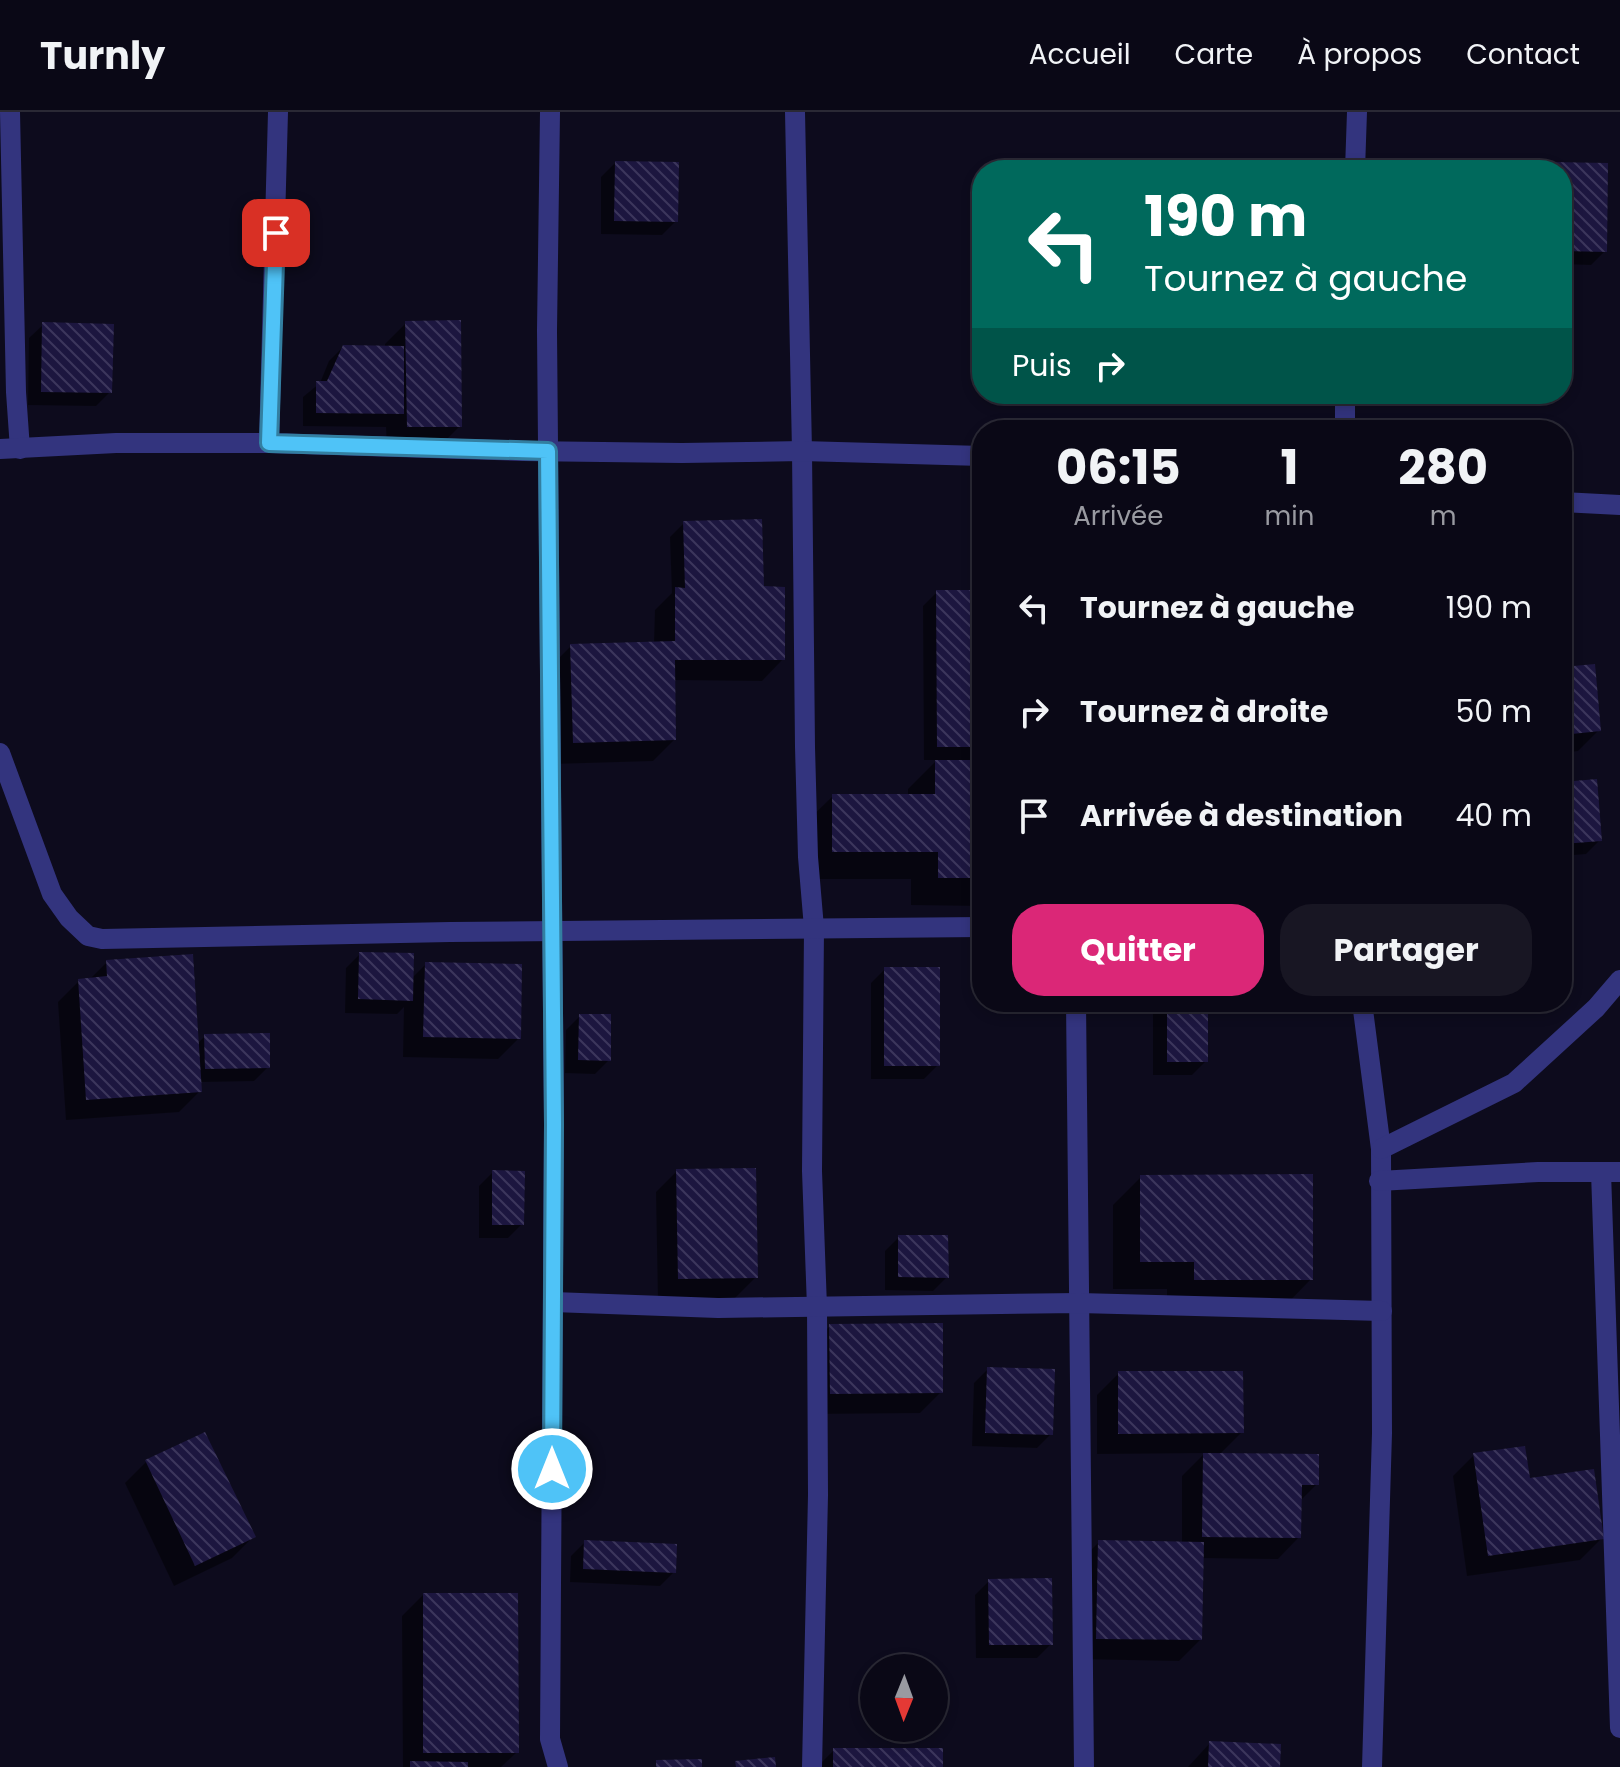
<!DOCTYPE html>
<html lang="fr">
<meta charset="utf-8">
<style>
:root{--surface:#0a0816;--page:#181623;--text:#f1f3f6;--muted:#999aa1;--line:#2a2935;--accent:#db2777}
body{margin:0;font-family:Poppins,sans-serif;background:var(--page);color:var(--text);height:100vh;display:flex;flex-direction:column;font-size:30px;white-space:nowrap}
*{box-sizing:border-box;margin:0}
p{font-size:26px;color:var(--muted)}
.icon{flex:none;width:44px;height:44px;fill:none;stroke:currentColor;stroke-width:2;stroke-linecap:round;stroke-linejoin:round}
.map{position:relative;flex:1;overflow:hidden}
.sheet{position:absolute;left:972px;top:308px;width:600px;height:592px;display:flex;flex-direction:column;background:var(--surface);border-radius:32px;box-shadow:0 4px 12px #0003,0 0 0 2px var(--line)}
.sheet>*{flex:none}
.guide{position:absolute;left:972px;top:48px;width:600px;height:244px;border-radius:32px;box-shadow:0 4px 12px #0003,0 0 0 2px var(--line);background:#00695c;color:#fff;overflow:hidden}
.needle{width:52px;rotate:181deg}
.controls{position:absolute;left:860px;top:1542px;display:grid;gap:16px}
.controls a{display:grid;place-items:center;width:88px;height:88px;border-radius:50%;background:var(--surface);box-shadow:0 4px 12px #0003,0 0 0 2px var(--line);font-size:40px}
.pin{position:absolute;display:grid;place-items:center;width:68px;height:68px;color:#fff;margin:-34px;border-radius:16px;box-shadow:0 4px 12px #0006}
.me{position:absolute;width:88px;margin:-44px;rotate:0deg;stroke-linejoin:round;filter:drop-shadow(0 0 6px #0008)}
.turn{display:flex;align-items:center;gap:28px;height:168px;padding:0 40px;font-size:36px}
.turn .icon{width:104px;height:104px;stroke-width:2.5}
.turn b{display:block;font-size:56px;line-height:68px}
.then{display:flex;align-items:center;height:76px;padding:0 40px;background:#0003;gap:16px;font-size:30px}
.eta{display:flex;justify-content:space-evenly;align-items:center;height:136px;text-align:center}
.eta b{font-size:48px;font-weight:700;line-height:56px}
.action{display:flex;gap:16px;margin-top:auto;padding:16px 40px}
.action a{flex:1;height:92px;border-radius:32px;background:var(--accent);color:#fff;font-size:32px;font-weight:700;line-height:92px;text-align:center}
.action a+a{background:var(--page);color:var(--text)}
ul{padding:0;list-style:none}
li{display:flex;align-items:center;gap:24px;height:104px;padding:0 40px}
li div{flex:1}
li b{display:block;font-size:30px}
li em{font-style:normal}
header{display:flex;align-items:center;gap:48px;box-sizing:border-box;height:112px;padding:0 40px;background:var(--surface);border-bottom:2px solid var(--line)}
header strong{font-size:38px}
nav{display:flex;gap:44px;margin-inline-start:auto;font-size:28px}
.map>svg:first-child{display:block}
</style>
<header>
<strong>Turnly</strong>
<nav><a>Accueil</a><a>Carte</a><a>À propos</a><a>Contact</a></nav>
</header>
<div class="map">
<svg width="1620" height="1655" viewBox="0 0 1620 1655">
<defs>
<pattern id="building-back-hatch" width="6" height="6" patternUnits="userSpaceOnUse" patternTransform="scale(2)"><rect width="6" height="6" fill="#1c163f"/><path d="M-1 5l2 2M0 0l6 6M5-1l2 2" fill="none" stroke="#3c365c"/></pattern>
</defs>
<rect width="100%" height="100%" fill="#0d0b1d"/>
<g fill="#0007">
<polygon points="615,51 676,109 662,123 601,122 601,65"/>
<polygon points="1551,52 1606,53 1605,139 1591,153 1562,152 1562,58 1545,58"/>
<polygon points="406,211 460,314 439,335 387,336 386,315 303,314 303,285 320,271 329,249 343,235 385,235 385,232"/>
<polygon points="43,213 110,280 96,294 28,293 29,226"/>
<polygon points="684,411 762,473 783,547 762,569 673,568 674,628 653,649 552,652 550,555 571,534 654,531 655,498 672,481 670,425"/>
<polygon points="937,480 982,480 982,794 911,793 911,767 805,767 805,711 833,684 908,684 908,677 937,648 924,648 923,494"/>
<polygon points="1562,557 1599,618 1578,639 1562,641"/>
<polygon points="1562,672 1600,728 1586,742 1562,744"/>
<polygon points="360,842 411,867 426,852 519,926 498,947 403,945 404,895 397,902 345,901 346,856"/>
<polygon points="107,850 197,932 205,924 268,955 254,969 200,970 200,979 179,1000 66,1008 58,890 79,869 89,868"/>
<polygon points="885,857 938,953 924,967 871,967 871,871"/>
<polygon points="1153,890 1206,890 1206,949 1192,963 1153,963"/>
<polygon points="580,904 609,948 595,962 565,961 566,918"/>
<polygon points="677,1059 756,1165 735,1186 658,1188 656,1080"/>
<polygon points="493,1060 522,1112 508,1126 479,1126 479,1074"/>
<polygon points="1141,1065 1311,1167 1284,1195 1167,1195 1167,1177 1113,1177 1113,1093"/>
<polygon points="899,1125 947,1165 933,1179 885,1178 885,1139"/>
<polygon points="830,1214 941,1280 920,1301 809,1302 809,1235"/>
<polygon points="988,1257 1051,1322 1037,1336 972,1334 974,1271"/>
<polygon points="1118,1262 1242,1320 1219,1343 1317,1372 1299,1390 1299,1425 1278,1447 1202,1446 1200,1528 1179,1549 1076,1547 1078,1451 1099,1430 1182,1431 1182,1364 1205,1341 1097,1342 1097,1283"/>
<polygon points="1474,1343 1528,1369 1601,1427 1580,1448 1467,1464 1453,1364"/>
<polygon points="146,1350 253,1425 232,1446 174,1474 125,1371"/>
<polygon points="585,1430 674,1460 660,1474 570,1470 571,1444"/>
<polygon points="989,1469 1051,1532 1037,1546 976,1546 975,1483"/>
<polygon points="423,1483 517,1640 501,1655 403,1655 402,1504"/>
<polygon points="1210,1631 1278,1655 1188,1655"/>
<polygon points="834,1638 941,1655 817,1655"/>
</g>
<g fill="url(#building-back-hatch)">
<polygon points="615,49 679,50 678,110 614,109"/>
<polygon points="1550,50 1608,51 1607,140 1562,139 1562,58 1550,58"/>
<polygon points="461,208 462,315 407,315 405,209"/>
<polygon points="42,210 114,212 112,281 41,280"/>
<polygon points="343,233 404,234 404,302 316,301 316,269 327,269"/>
<polygon points="762,407 764,474 785,475 785,548 675,548 676,628 573,631 570,532 675,529 675,475 685,476 683,409"/>
<polygon points="936,478 982,478 982,635 937,635"/>
<polygon points="1595,552 1601,619 1562,623 1562,555"/>
<polygon points="935,648 982,648 982,766 938,766 938,740 832,740 832,682 935,682"/>
<polygon points="1597,667 1602,729 1562,732 1562,670"/>
<polygon points="359,840 414,841 413,889 358,887"/>
<polygon points="193,842 202,980 86,988 78,867 107,864 106,848"/>
<polygon points="425,850 522,852 521,927 423,925"/>
<rect x="884" y="855" width="56" height="99"/>
<rect x="1167" y="890" width="41" height="60"/>
<polygon points="579,902 611,902 611,949 578,948"/>
<polygon points="270,921 270,956 205,957 204,922"/>
<polygon points="756,1056 758,1166 678,1167 676,1057"/>
<polygon points="492,1058 525,1059 524,1113 492,1113"/>
<polygon points="1313,1062 1313,1168 1194,1168 1194,1150 1140,1150 1140,1063"/>
<polygon points="898,1123 948,1123 949,1166 898,1165"/>
<polygon points="943,1211 943,1281 830,1282 829,1212"/>
<polygon points="987,1255 1055,1257 1053,1323 985,1321"/>
<polygon points="1118,1259 1243,1259 1244,1321 1118,1322"/>
<polygon points="205,1320 256,1425 195,1454 145,1348"/>
<polygon points="1525,1334 1530,1366 1594,1357 1604,1427 1488,1444 1473,1341"/>
<polygon points="1203,1341 1319,1342 1319,1373 1302,1373 1301,1426 1202,1425"/>
<polygon points="584,1428 677,1432 676,1461 583,1457"/>
<polygon points="1098,1428 1204,1430 1202,1528 1096,1527"/>
<polygon points="1052,1466 1053,1533 989,1533 988,1467"/>
<polygon points="423,1481 518,1481 519,1641 423,1641"/>
<polygon points="1209,1629 1281,1632 1280,1655 1208,1655"/>
<rect x="833" y="1636" width="110" height="19"/>
<polygon points="775,1645 776,1655 736,1655 735,1649"/>
<polygon points="702,1647 702,1655 656,1655 656,1648"/>
<polygon points="410,1649 468,1650 468,1655 410,1655"/>
</g>
<g fill="none" stroke-linecap="round" stroke-linejoin="round">
<g stroke="#33347e" stroke-width="20">
<polyline points="10,0 16,280 20,337"/>
<polyline points="550,0 547,219 554,1012 550,1627 558,1655"/>
<polyline points="795,0 802,339 805,635 808,745 814,816 812,1059 817,1195 818,1383 812,1655"/>
<polyline points="1355,58 1357,0"/>
<polyline points="1345,318 1345,282"/>
<polyline points="269,331 278,0"/>
<polyline points="0,337 116,331 269,331 523,339 682,341 802,339 982,344"/>
<polyline points="1562,390 1620,393"/>
<polyline points="0,641 52,782 69,806 88,824 102,827 450,820 982,815"/>
<polyline points="1076,890 1084,1655"/>
<polyline points="1362,890 1381,1037 1382,1321 1372,1655"/>
<polyline points="1381,1037 1514,971 1596,896 1620,868"/>
<polyline points="1601,1060 1620,1616"/>
<polyline points="1379,1069 1538,1060 1620,1060"/>
<polyline points="553,1190 718,1196 1079,1191 1382,1199"/>
</g>
</g>
<g fill="none" stroke-linecap="round" stroke-linejoin="round">
<defs>
<polyline id="route" points="276,121 269,331 548,339 554,1012 552,1357"/>
</defs>
<use href="#route" stroke="#337fa1" stroke-width="20"/>
<use href="#route" stroke="#4fc3f7" stroke-width="14"/>
</g>
</svg>
<div class="controls">
<a><svg class="needle" viewBox="-14 -14 28 28"><path d="M0-13l5 13h-10z" fill="#e53935"/><path d="M0 13l5-13h-10z" fill="#999aa1"/></svg></a>
</div>
<div class="pin" style="left:276px;top:121px;background:#d93025"><svg class="icon" aria-label="arrive" viewBox="0 0 24 24"><path d="M6 21V4h12l-3 4 3 4H6"/></svg></div>
<svg class="me" style="left:552px;top:1357px" viewBox="-20 -20 40 40"><circle r="17" fill="#4fc3f7" stroke="#fff" stroke-width="3"/><path d="M0-11L8 9 0 5-8 9z" fill="#fff"/></svg>
<div class="guide">
<div class="turn"><svg class="icon" aria-label="left" viewBox="0 0 24 24"><path d="M17 20v-9H6M10 6l-5 5 5 5"/></svg><div><b>190 m</b>Tournez à gauche</div></div>
<div class="then">Puis<svg class="icon" aria-label="right" viewBox="0 0 24 24"><path d="M7 20v-9h11M14 6l5 5-5 5"/></svg></div>
</div>
<section class="sheet">
<div class="eta">
<div><b>06:15</b><p>Arrivée</p></div>
<div><b>1</b><p>min</p></div>
<div><b>280</b><p>m</p></div>
</div>
<ul>
<li><svg class="icon" aria-label="left" viewBox="0 0 24 24"><path d="M17 20v-9H6M10 6l-5 5 5 5"/></svg><div><b>Tournez à gauche</b></div><em>190 m</em></li>
<li><svg class="icon" aria-label="right" viewBox="0 0 24 24"><path d="M7 20v-9h11M14 6l5 5-5 5"/></svg><div><b>Tournez à droite</b></div><em>50 m</em></li>
<li><svg class="icon" aria-label="arrive" viewBox="0 0 24 24"><path d="M6 21V4h12l-3 4 3 4H6"/></svg><div><b>Arrivée à destination</b></div><em>40 m</em></li>
</ul>
<div class="action"><a>Quitter</a><a>Partager</a></div>
</section>
</div>
